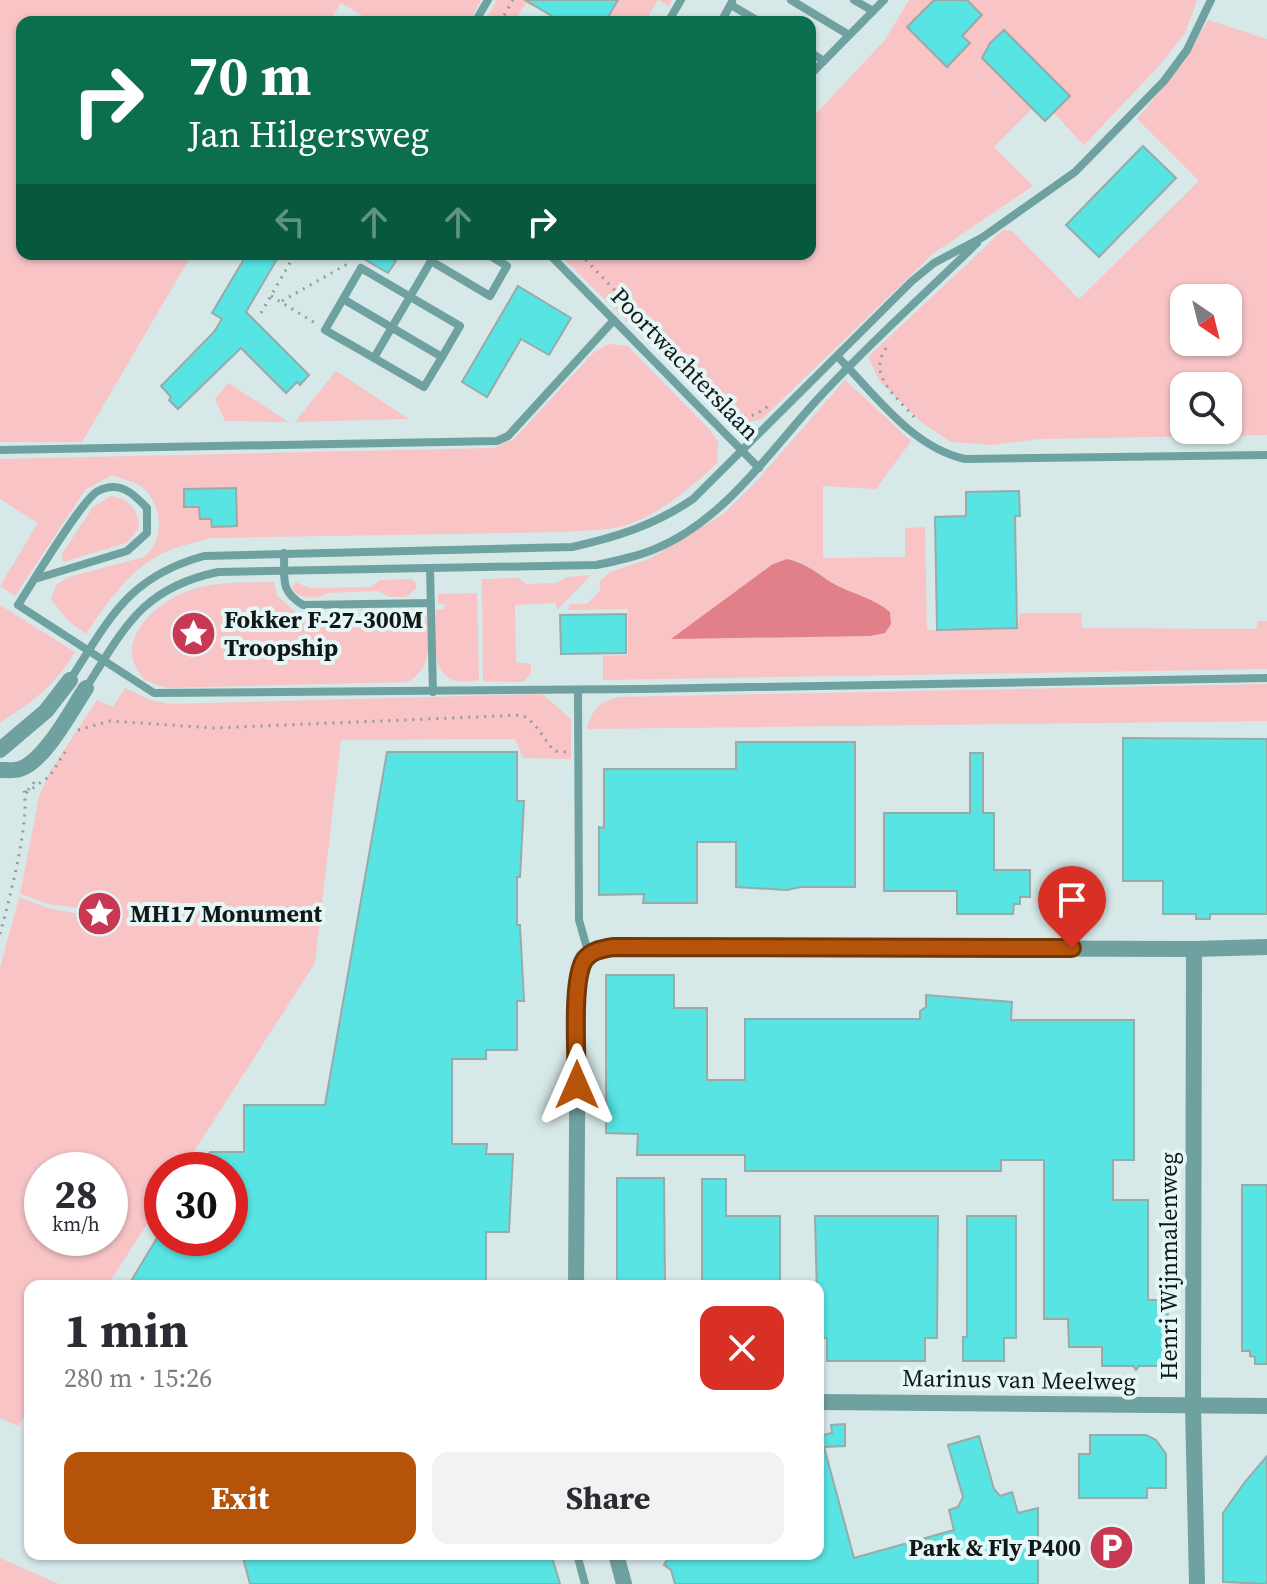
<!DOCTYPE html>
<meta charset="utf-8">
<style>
:root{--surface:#fff;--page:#f2f2f3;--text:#2b2b33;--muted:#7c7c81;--accent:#b45309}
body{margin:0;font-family:"Source Serif 4",serif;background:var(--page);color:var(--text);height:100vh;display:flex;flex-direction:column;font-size:30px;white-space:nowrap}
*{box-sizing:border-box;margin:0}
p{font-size:26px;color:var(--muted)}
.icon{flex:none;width:44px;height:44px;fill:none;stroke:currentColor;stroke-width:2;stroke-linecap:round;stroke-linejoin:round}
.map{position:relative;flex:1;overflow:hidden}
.side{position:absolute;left:24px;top:1280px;width:800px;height:280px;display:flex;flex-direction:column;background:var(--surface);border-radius:16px;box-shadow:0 2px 6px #0004}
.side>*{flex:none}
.top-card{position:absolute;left:16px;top:16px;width:800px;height:244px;border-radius:16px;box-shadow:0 2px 6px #0004;background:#0b6e4f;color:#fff;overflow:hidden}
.needle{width:52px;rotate:145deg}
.buttons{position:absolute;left:1170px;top:284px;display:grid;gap:16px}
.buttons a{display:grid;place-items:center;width:72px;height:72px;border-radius:16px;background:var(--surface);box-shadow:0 2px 6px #0004;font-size:40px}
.speed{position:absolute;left:24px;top:1152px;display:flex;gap:16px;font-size:40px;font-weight:700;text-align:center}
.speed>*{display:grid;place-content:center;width:104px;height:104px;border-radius:50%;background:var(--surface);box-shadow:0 2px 6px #0004;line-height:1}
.speed small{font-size:20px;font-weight:400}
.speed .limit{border:12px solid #d22;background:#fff;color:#111}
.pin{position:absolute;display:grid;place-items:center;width:68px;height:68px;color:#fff;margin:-82px -34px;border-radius:50% 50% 50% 0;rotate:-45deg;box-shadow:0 0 8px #0007}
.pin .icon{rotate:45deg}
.me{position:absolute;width:88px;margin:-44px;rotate:0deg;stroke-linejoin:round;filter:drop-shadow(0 0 6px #0008)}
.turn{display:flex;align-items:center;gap:28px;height:168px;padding:0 40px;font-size:36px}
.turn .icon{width:104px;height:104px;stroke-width:2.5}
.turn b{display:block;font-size:56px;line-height:68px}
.lanes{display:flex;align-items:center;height:76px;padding:0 40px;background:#0003;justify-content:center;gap:40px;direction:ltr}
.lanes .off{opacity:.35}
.round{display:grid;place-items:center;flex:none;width:84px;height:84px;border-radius:16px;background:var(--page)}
.head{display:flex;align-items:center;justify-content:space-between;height:136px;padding:0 40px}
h1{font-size:48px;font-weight:700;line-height:60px}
.button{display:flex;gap:16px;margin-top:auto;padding:16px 40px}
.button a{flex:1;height:92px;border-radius:16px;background:var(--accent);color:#fff;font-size:32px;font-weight:700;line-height:92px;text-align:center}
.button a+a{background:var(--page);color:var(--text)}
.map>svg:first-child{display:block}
</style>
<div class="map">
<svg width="1267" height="1584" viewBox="0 0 1267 1584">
<rect width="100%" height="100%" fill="#d7e8e8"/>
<g fill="#f8c4c6" fill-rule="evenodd">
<polygon points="0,0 481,0 469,22 373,22 341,3 329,22 22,22 22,254 192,254 82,442 0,442"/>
<polygon points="497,0 537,0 533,7 526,3 514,22 484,22"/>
<polygon points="619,0 672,0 669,6 658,0 645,22 606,22"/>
<polygon points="909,0 1197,0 1185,33 1160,65 1084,145 1050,109 1057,83 994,147 1033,186 934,253 762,419 741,424 726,419 559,254 682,254 683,256 686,254 810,254 810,120 885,40"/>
<path d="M1208 20 1267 39V435L1040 439 992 445 951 442 920 421 879 380 868 357 1003 230 1012 231 1079 299 1199 181 1137 119 1184 62ZM1184 298H1228V342H1184ZM1184 386H1228V430H1184Z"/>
<path d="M609 344 628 346 708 428 718 441 717 463C694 486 655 517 623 526 605 531 584 530 566 532L212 538C200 541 187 544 175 548 135 562 108 600 86 634L67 620 51 599 56 585 69 577 144 557C165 541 163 505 143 488 135 481 121 479 112 475L85 490 15 596 0 586 38 523 0 499V459L494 448 514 439 594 352Z"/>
<polygon points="336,371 409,419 295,422"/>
<path d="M845 380 911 441 876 489 823 486V558L905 557V528L925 527 927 630 1018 628 1020 613H1081L1082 628 1256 629 1258 621H1267V669L603 680V656L628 655V609L567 610 570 604H587L600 590V581L610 572 649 559 723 514 753 485ZM787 559 798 561 840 587 870 636H810L722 602 773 564Z"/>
<polygon points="228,383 289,422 225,421 215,399"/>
<path d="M111 496C129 499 138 509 139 528L126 543 63 562 62 554 93 507Z"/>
<polygon points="591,575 557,610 556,603 515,605 516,662 531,664 531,673 523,682 483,681 482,579 518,578 526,584 556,583 567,577"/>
<path d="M411 579 416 583V588L406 597H390L378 591 328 593C317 600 305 599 294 592L292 587 295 582 310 588 371 587 380 580Z"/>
<path d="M274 582 277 596 304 619 404 616 413 610H426C427 640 436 665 408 682L167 688C160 685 150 683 144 679 142 677 139 671 137 669 117 637 159 601 188 591 215 581 245 583 274 582Z"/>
<path d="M477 593 479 680C471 681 461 683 453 680 429 672 437 630 436 610L444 609 445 604 438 603V594Z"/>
<path d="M0 605 75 652C51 690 36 698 0 723Z"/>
<path d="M1267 684V721L587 729C591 710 600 701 619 697Z"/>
<path d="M125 688 150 700 169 704 542 694 571 719V759L523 758 515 739 341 740 315 963 182 1170H162V1201L107 1286H30V1407L18 1426 0 1418V968L19 897 48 908 98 918 102 916 103 912 95 905 78 908 49 904 20 894 39 797 49 773 97 700 113 707ZM42 1170H110V1238H42Z"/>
<polygon points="0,1558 59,1584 0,1584"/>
</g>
<path fill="#e18089" d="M787 559C806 562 821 577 838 586 856 595 875 599 890 612L891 624 885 633 870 636 671 639 773 564Z"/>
<g fill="#57e4e3" stroke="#99aaa9" stroke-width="2">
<polygon points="525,0 618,0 605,22 562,22"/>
<polygon points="934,0 967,0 982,15 962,36 970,43 947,67 907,27"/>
<polygon points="1004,30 1070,96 1045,121 982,58 990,43"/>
<polygon points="1143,146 1176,178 1099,257 1066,225"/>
<polygon points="247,254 280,254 246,312 309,375 300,385 297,382 286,393 241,348 178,409 169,400 171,397 161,386 214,332 222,319 212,313"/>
<polygon points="355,254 384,254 396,261 388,273"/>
<polygon points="518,286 571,318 549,355 521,339 487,397 462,382"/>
<polygon points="236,488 237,526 212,527 211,519 200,519 199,507 184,507 184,489"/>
<polygon points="1019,491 1020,516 1015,516 1017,628 937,630 935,517 966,516 966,492"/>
<polygon points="626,614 626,653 561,654 560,615"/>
<polygon points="1123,738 1267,739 1267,914 1210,914 1210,919 1196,919 1196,914 1163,914 1163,881 1123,881"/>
<polygon points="736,742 855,742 855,887 801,887 787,890 736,887 736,842 697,842 697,903 643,903 644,894 599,895 599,827 604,828 604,769 736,769"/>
<polygon points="387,752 517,752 517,801 524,801 520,877 517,877 517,925 520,925 524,1001 517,1001 517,1050 486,1050 486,1059 452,1059 452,1144 487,1144 486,1154 513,1154 509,1232 486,1232 486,1286 128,1286 157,1238 230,1238 230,1170 199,1170 210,1152 244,1152 244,1105 325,1105"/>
<polygon points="970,753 983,753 983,813 994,813 994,870 1030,870 1030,897 1020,897 1020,904 1014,904 1013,914 957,914 957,891 884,891 884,813 970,813"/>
<polygon points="606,975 674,975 674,1008 707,1008 707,1080 745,1080 745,1019 920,1019 920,1011 926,1007 926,995 1012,1002 1011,1020 1134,1020 1134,1160 1113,1160 1113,1200 1148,1200 1148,1300 1168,1300 1167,1366 1139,1366 1136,1370 1133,1366 1102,1366 1102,1347 1069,1347 1068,1319 1044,1319 1044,1160 1001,1160 1001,1171 745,1171 745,1155 637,1155 638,1134 606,1133"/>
<polygon points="617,1178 664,1178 665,1286 617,1286"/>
<polygon points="702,1179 726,1179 726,1216 780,1216 780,1286 702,1286"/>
<polygon points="1242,1185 1267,1185 1267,1364 1255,1364 1255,1357 1250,1356 1250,1351 1242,1351"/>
<polygon points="815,1216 938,1216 937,1338 925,1338 925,1361 827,1361 827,1338 818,1338"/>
<polygon points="967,1216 1016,1216 1016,1338 1004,1338 1004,1361 963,1361 963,1337 967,1337"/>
<polygon points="845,1424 845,1446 824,1447 854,1558 954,1530 949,1510 958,1507 963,1497 948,1445 979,1436 994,1489 1000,1496 1012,1492 1018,1513 1038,1508 1038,1584 675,1584 671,1570 664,1565 670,1554 818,1554 818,1436 832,1433 831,1425"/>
<polygon points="1090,1435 1146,1435 1156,1440 1166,1454 1166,1488 1147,1488 1147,1498 1079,1498 1079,1454 1090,1454"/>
<polygon points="1267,1456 1267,1584 1223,1582 1223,1513 1244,1483"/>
<polygon points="242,1554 551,1554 560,1584 250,1584"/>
</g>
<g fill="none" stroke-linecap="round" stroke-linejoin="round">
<g stroke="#909d9d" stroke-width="3" stroke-dasharray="2 6" stroke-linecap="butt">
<polyline points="500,22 513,0"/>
<path d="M580 254 733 413C747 420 757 415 768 406"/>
<polyline points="271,296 315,323"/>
<polyline points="282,301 351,262"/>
<polyline points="261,313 295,254"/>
<path d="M886 348C867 376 897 397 915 418"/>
<path d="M78 730 110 721 214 728 522 715C537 723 543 738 554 751L567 752"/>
<polyline points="28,790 38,778"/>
<polyline points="26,793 50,776 68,747"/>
<path d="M0 934C9 900 32 817 23 785"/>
</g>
<g stroke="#6fa1a0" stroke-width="8">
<polyline points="791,0 849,35"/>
<polyline points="854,0 873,11"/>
<polyline points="731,5 760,22"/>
<polyline points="475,22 488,0"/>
<polyline points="668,22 681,0"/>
<polyline points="721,22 732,2"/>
<polyline points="810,52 824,61"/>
<polyline points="810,75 884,0"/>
<path d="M435 254C415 289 394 323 374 358L325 330 361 268 460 326 442 357"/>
<polyline points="549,254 759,468"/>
<polyline points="431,261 490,296 507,266 487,254"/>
<polyline points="343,299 442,357 424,387 374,358"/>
<path d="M837 356C874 393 911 447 965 459L1267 455"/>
<polyline points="0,450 497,441 508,436 614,320"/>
<path d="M284 553C285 578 279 591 303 605L430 603"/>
<polyline points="430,568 433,692"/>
<path d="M35 579 127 551 147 533V508C133 493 119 480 98 491 82 499 31 585 18 605L154 693 642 689 1267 678"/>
<path d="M70 680C110 618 128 577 204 556L572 547C617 537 655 525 693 499L912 281 934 263 983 237 1075 172 1164 81 1187 50 1211 0"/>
<path d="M86 688C125 627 142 588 218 572L596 565C616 561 636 557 655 549 723 521 768 454 815 402 866 346 923 296 977 243"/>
<polyline points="578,690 579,920 589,955"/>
<polyline points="577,1554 585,1584"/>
</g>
<g stroke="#6fa1a0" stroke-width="16">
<polyline points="0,750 46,711 70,680"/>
<path d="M0 770C6 770 14 771 20 769 45 761 72 709 86 688"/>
<polyline points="1194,949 1193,1406 1197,1584"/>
<path d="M576 1286 578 981C583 959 590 951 613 947L1194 949 1267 947"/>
<polyline points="818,1402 1267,1406"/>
<polyline points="616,1554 624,1584"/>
</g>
</g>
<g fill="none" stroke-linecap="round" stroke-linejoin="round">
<defs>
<path id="route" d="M577 1085C577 1058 571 978 585 959 592 950 603 949 613 947L1072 948"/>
</defs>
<use href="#route" stroke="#753606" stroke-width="20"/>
<use href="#route" stroke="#b45309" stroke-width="14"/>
</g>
<defs>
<symbol id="sight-disc" viewBox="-11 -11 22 22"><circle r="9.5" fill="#c83852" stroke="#e4f6f5"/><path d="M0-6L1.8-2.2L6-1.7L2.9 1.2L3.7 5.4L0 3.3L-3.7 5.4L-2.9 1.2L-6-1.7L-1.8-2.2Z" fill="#fff"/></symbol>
<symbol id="parking-disc" viewBox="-11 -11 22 22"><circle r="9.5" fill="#c83852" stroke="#e4f6f5"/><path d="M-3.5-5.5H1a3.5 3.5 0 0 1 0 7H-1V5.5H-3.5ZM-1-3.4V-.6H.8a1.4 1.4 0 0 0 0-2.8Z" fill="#fff"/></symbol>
</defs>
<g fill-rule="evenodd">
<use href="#sight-disc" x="168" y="608" width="51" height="51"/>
<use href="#sight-disc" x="74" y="888" width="51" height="51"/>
<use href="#parking-disc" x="1086" y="1522" width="51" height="51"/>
</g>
<g text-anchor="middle" stroke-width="8" stroke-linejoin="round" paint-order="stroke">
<g font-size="24" fill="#121818" stroke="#e4f6f5">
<text transform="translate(685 364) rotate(46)" y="8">Poortwachterslaan</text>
<text transform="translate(1169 1266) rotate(-90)" y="8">Henri Wijnmalenweg</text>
<text transform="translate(1019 1380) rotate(1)" y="8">Marinus van Meelweg</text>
</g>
<g font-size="24" font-weight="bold" fill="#121818" stroke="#e4f6f5" text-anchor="start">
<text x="224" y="628">Fokker F-27-300M<tspan x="224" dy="28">Troopship</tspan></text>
<text x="130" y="922">MH17 Monument</text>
<text x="1081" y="1556" text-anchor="end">Park &amp; Fly P400</text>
</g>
</g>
</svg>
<div class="buttons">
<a><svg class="needle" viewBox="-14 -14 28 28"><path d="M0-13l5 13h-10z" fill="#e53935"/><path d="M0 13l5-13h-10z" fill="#7c7c81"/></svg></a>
<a><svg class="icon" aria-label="search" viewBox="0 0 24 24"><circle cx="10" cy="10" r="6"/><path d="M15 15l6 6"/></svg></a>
</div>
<div class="speed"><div>28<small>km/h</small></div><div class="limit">30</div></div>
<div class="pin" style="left:1072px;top:948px;background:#d93025"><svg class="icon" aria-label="arrive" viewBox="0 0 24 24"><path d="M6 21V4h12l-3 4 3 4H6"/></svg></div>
<svg class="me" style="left:577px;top:1085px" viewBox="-20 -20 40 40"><path d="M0-17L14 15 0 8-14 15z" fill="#b45309" stroke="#fff" stroke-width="4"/></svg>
<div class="top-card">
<div class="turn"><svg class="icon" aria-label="right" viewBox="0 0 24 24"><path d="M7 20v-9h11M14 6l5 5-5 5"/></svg><div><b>70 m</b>Jan Hilgersweg</div></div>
<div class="lanes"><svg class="icon off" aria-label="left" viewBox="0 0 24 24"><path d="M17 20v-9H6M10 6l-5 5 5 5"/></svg><svg class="icon off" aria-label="ahead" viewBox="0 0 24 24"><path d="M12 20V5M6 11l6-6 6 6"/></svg><svg class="icon off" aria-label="ahead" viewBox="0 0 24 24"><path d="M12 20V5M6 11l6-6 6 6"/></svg><svg class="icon" aria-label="right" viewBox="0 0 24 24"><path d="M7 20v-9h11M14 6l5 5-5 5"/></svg></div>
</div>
<section class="side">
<div class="head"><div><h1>1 min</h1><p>280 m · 15:26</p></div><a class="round" style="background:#d93025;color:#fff"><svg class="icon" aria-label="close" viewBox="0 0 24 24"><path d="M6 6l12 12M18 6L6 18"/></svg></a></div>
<div class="button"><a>Exit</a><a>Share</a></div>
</section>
</div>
